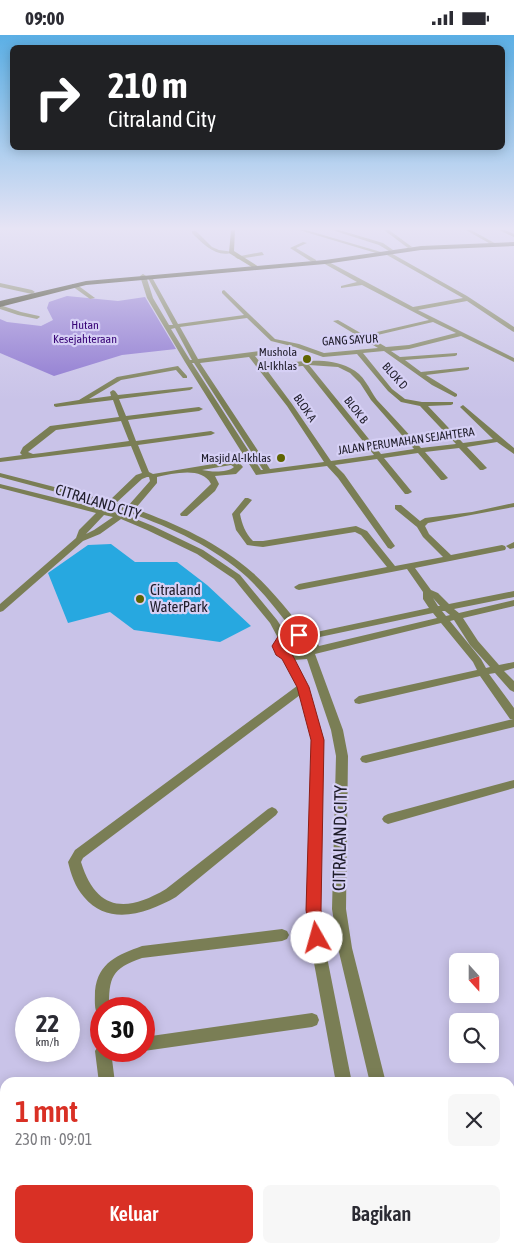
<!DOCTYPE html>
<html lang="id">
<meta charset="utf-8">
<style>
:root{--surface:#fff;--page:#f7f7f7;--text:#2b2b33;--muted:#7c7c81;--accent:#d93025}
body{margin:0;font-family:"Asap Condensed",sans-serif;background:var(--page);color:var(--text);height:100vh;display:flex;flex-direction:column;font-size:19px;white-space:nowrap}
*{box-sizing:border-box;margin:0}
p{font-size:16px;color:var(--muted)}
.icon{flex:none;width:28px;height:28px;fill:none;stroke:currentColor;stroke-width:2;stroke-linecap:round;stroke-linejoin:round}
.map{position:relative;flex:1;overflow:hidden}
.sheet{position:absolute;left:0px;top:1042px;width:515px;height:176px;display:flex;flex-direction:column;background:var(--surface);border-radius:15px 15px 0 0;box-shadow:0 2px 12px #0003}
.sheet>*{flex:none}
.guide{position:absolute;left:10px;top:10px;width:495px;height:105px;border-radius:8px;box-shadow:0 2px 12px #0003;background:#202124;color:#fff;overflow:hidden}
.needle{width:32px;rotate:159deg}
.fabs{position:absolute;left:449px;top:918px;display:grid;gap:10px}
.fabs a{display:grid;place-items:center;width:50px;height:50px;border-radius:8px;background:var(--surface);box-shadow:0 2px 12px #0003;font-size:25px}
.speed{position:absolute;left:15px;top:962px;display:flex;gap:10px;font-size:25px;font-weight:700;text-align:center}
.speed>*{display:grid;place-content:center;width:65px;height:65px;border-radius:50%;background:var(--surface);box-shadow:0 2px 12px #0003;line-height:1}
.speed small{font-size:12px;font-weight:400}
.speed .limit{border:8px solid #d22;background:#fff;color:#111}
.pin{position:absolute;display:grid;place-items:center;width:42px;height:42px;color:#fff;margin:-21px;border:2px solid #fff;border-radius:50%;box-shadow:0 1px 5px #0007}
.me{position:absolute;width:55px;margin:-28px;rotate:353deg;stroke-linejoin:round;filter:drop-shadow(0 0 4px #0008)}
.turn{display:flex;align-items:center;gap:18px;height:105px;padding:0 15px;font-size:22px}
.turn .icon{width:65px;height:65px;stroke-width:2.5}
.turn b{display:block;font-size:35px;line-height:42px}
.round{display:grid;place-items:center;flex:none;width:52px;height:52px;border-radius:8px;background:var(--page)}
.summary{display:flex;align-items:center;justify-content:space-between;height:85px;padding:0 15px}
h1{font-size:30px;font-weight:600;line-height:38px;color:var(--accent)}
.cta{display:flex;gap:10px;margin-top:auto;padding:10px 15px}
.cta a{flex:1;height:58px;border-radius:8px;background:var(--accent);color:#fff;font-size:20px;font-weight:600;line-height:58px;text-align:center}
.cta a+a{background:var(--page);color:var(--text)}
.status{display:flex;justify-content:space-between;align-items:center;height:35px;padding:0 25px;background:var(--surface);direction:ltr}
.status svg{height:14px;fill:currentColor}
.map>svg:first-child{display:block}
</style>
<div class="status"><b>09:00</b><svg viewBox="0 0 49 12"><path d="M0 12V9h3v3zM5 12V6h3v6zM10 12V3h3v9zM15 12V0h3v12zM26 1h20v11H26zM47 4h2v5h-2z"/></svg></div>
<div class="map">
<svg width="514" height="1218" viewBox="0 0 514 1218">
<rect width="100%" height="100%" fill="#c9c3e8"/>
<polygon fill="#8b75cf" points="67,261 118,266 145,262 176,314 122,320 54,341 0,318 0,284 7,287 41,291 53,285 47,273 49,267"/>
<polygon fill="#27a8e0" points="111,509 135,527 177,527 207,550 251,591 220,607 134,595 110,577 68,588 48,538 88,510"/>
<g fill="none" stroke-linecap="round" stroke-linejoin="round">
<g fill="#7a7e55" fill-rule="evenodd">
<polygon points="299,195 306,195 381,217 376,218"/>
<polygon points="332,195 339,195 383,208 393,215 389,216 379,210"/>
<polygon points="384,195 389,195 412,212 408,213"/>
<polygon points="466,195 471,195 498,210 494,211"/>
<polygon points="499,195 505,195 514,199 514,202"/>
<path d="M192 196H196L212 212 219 215 234 217C217 224 203 209 192 198Z"/>
<polygon points="303,207 307,208 296,213 316,225 316,227 312,227 290,213"/>
<polygon points="262,217 264,220 238,224 235,222"/>
<path d="M389 217 467 261 514 292V297L512 296 467 266 418 275 514 323V327L512 326 461 301 409 314 391 316 400 322 457 318V320L455 321 405 325 421 337 469 332V334L467 335 426 340 457 359V361L455 362 432 350 384 316 363 318 392 354 405 364 422 367H453V369L451 370 428 371 463 408 493 404 461 373 460 372 463 370 514 413V419L497 407 467 412 487 433 483 435H480L459 413 425 417 448 443 444 445H441L418 418 384 423 412 457 408 459H405L377 424 335 430 344 439 395 511 391 514 388 513 338 443 327 431 256 440 185 327 147 263 140 241 143 239 146 241 153 263 169 290H173L148 243 153 244 178 289 244 280 222 258V256L224 255 275 304 299 309 324 318 378 313 333 286 338 285 364 300 429 285 362 250 341 253V251L357 247 323 228V226H327L413 272 463 263 387 220ZM247 283 271 306 295 312 323 322 357 319 388 356 401 367 420 371 456 409 421 413C407 397 392 381 377 365 369 354 364 339 350 333 324 320 291 328 263 331L255 321 277 317V315L275 314 198 324 180 292ZM433 287 456 298 409 310 386 312 369 302ZM175 293 192 325H190L171 294ZM249 322 287 371 324 427 270 434 200 328ZM192 328H194L263 435H261ZM309 330 338 332 350 338 360 348 371 365 414 414 381 419ZM302 331H303L374 420 331 426 292 369 266 334Z"/>
<polygon points="0,248 32,255 35,257 32,259 0,252"/>
<polygon points="72,249 76,249 95,263 90,264 72,251"/>
<polygon points="0,270 21,277 39,281 40,282 37,284 18,280 0,274"/>
<path d="M178 331 187 341V343H183L176 335 121 345 89 364 111 361 110 357 113 355 115 356 118 360 192 352 193 353 190 355 119 364 126 381 199 372 203 374 199 376 128 385 136 406 211 396 215 398 211 400 138 410 149 437 153 439 231 426H238L243 432 236 439 215 441 219 449 215 456 187 481H181L180 479 211 449C202 431 173 439 157 442V448L135 474C177 489 219 508 253 538 273 556 290 578 307 599L429 573 423 564V557L407 534 299 555 296 554 294 552 299 549 387 532 361 500 355 497 263 512 247 510 236 495 232 479 245 463H248L252 465 240 479C242 489 245 498 253 506H263L356 491 367 496 395 531 443 522 423 502 417 492 395 474V470H401L420 486 425 483 472 477 514 468V472L428 488 425 491 429 499 451 520 502 510 505 511 506 513 505 515 415 533 431 555 438 558 449 569 514 556V562L454 574 459 578 514 565V571L463 583 478 606 499 630 514 627V633L504 636 514 646V657L510 655 495 638 489 639 514 673V692L366 728 362 727 360 724 362 721 366 720 513 684H510L480 641 359 669 355 668 354 665 359 661 477 635 473 627 441 588 315 619 343 695 348 721 346 874 352 913 386 1048H370L338 913 332 874 336 721 331 695 307 624 294 625 308 652 324 705 320 875 326 917 352 1048H336L312 917 306 875 312 705 300 660 83 823 81 827C96 876 126 878 166 854L268 774 272 772 276 774 278 777 276 780 176 862C148 878 109 892 84 862 75 852 71 839 68 827L75 815 297 651 283 623 279 621 273 611 278 603 270 588 234 544 197 519 147 495 121 484 100 499 83 506 3 576 0 577V569L76 503 79 495 96 478 0 453V449L101 474 105 470 0 442V438L109 466 136 440 142 438 131 411 0 427V423L22 420 20 418 23 412 50 391 119 382 113 365 56 372 54 371V369L79 365 117 342ZM121 386 129 406 42 418 33 419 28 417 56 395ZM231 430 234 432C227 438 211 437 202 435ZM147 442H149L150 446 128 471 116 468 142 444ZM112 472 123 475 119 478 108 476ZM130 478C172 493 214 512 247 542 265 559 280 579 295 598L286 599 277 585 240 540 203 515 153 491 126 480ZM104 480 113 482 94 495 86 499ZM433 563 440 571H438ZM442 576H445L450 580 446 581ZM433 578 437 583 319 611 315 603ZM454 585 470 610 490 632 486 633 481 624 450 586ZM298 603 307 607 308 615 299 619 287 617 283 611 286 605Z"/>
<polygon points="514,507 514,513 510,514 506,511"/>
<polygon points="514,745 514,753 388,789 384,787 382,784 384,781 388,779"/>
<path d="M282 894 287 896 289 900 287 904 282 906 142 923C111 934 109 942 109 974H101V980L97 979C94 972 95 964 95 956 98 927 118 920 142 911Z"/>
<polygon points="312,978 317,980 319,985 317,990 312,992 144,1016 144,1002"/>
<polygon points="101,1009 101,1016 111,1016 115,1048 99,1048 95,1016 98,1011"/>
<rect x="510" y="1137" width="4" height="16"/>
<polygon points="155,1214 174,1214 176,1218 157,1218"/>
<polygon points="364,1214 382,1214 383,1218 365,1218"/>
<polygon points="397,1214 415,1214 416,1218 398,1218"/>
</g>
<polygon fill="#555a13" fill-rule="evenodd" points="231,195 235,195 234,216 259,232 259,234 255,234 229,218"/>
<polygon fill="#262905" fill-rule="evenodd" points="514,207 514,211 421,215 325,229 86,250 0,272 0,266 86,246 325,225 421,211"/>
</g>
<linearGradient id="sky" x2="0" y2="1"><stop stop-color="#5bafe5"/><stop offset="0.53" stop-color="#e7e4f5"/><stop offset="1" stop-color="#e7e4f5" stop-opacity="0"/></linearGradient>
<rect width="514" height="365" fill="url(#sky)"/>
<polygon fill="#d93025" stroke="#8d1f18" points="299,597 305,600 303,603 287,606 283,611 293,621 309,652 324,705 321,875 325,903 322,908 317,910 311,908 306,875 311,705 297,652 282,624 276,620 272,611 279,600"/>
<g fill="#5f6400" stroke="#d6d0f5" stroke-width="2">
<circle cx="307" cy="324" r="5"/>
<circle cx="281" cy="423" r="5"/>
<circle cx="140" cy="564" r="5"/>
</g>
<g text-anchor="middle" stroke-width="4.5" stroke-linejoin="round" paint-order="stroke">
<g font-size="12" fill="#380577" stroke="#d6d0f5">
<text x="85" y="294">Hutan<tspan x="85" dy="14">Kesejahteraan</tspan></text>
</g>
<g font-size="12" fill="#1f1d2a" stroke="#d6d0f5">
<text transform="translate(350 305) rotate(-3)" y="4">GANG SAYUR</text>
<text transform="translate(395 341) rotate(48)" y="4">BLOK D</text>
<text transform="translate(305 373) rotate(55)" y="4">BLOK A</text>
<text transform="translate(356 375) rotate(52)" y="4">BLOK B</text>
<text transform="translate(406 406) rotate(-8)" y="4">JALAN PERUMAHAN SEJAHTERA</text>
</g>
<g font-size="12" fill="#1f1d2a" stroke="#d6d0f5" text-anchor="end">
<text x="297" y="321">Mushola<tspan x="297" dy="14">Al-Ikhlas</tspan></text>
<text x="271" y="427">Masjid Al-Ikhlas</text>
</g>
<g font-size="15" fill="#1f1d2a" stroke="#d6d0f5">
<text transform="translate(98 467) rotate(17)" y="5">CITRALAND CITY</text>
</g>
<g font-size="15" fill="#1f1d2a" stroke="#d6d0f5" text-anchor="start">
<text x="150" y="560">Citraland<tspan x="150" dy="17">WaterPark</tspan></text>
</g>
<g font-size="18" fill="#1f1d2a" stroke="#d6d0f5">
<text transform="translate(340 803) rotate(-89)" y="6">CITRALAND CITY</text>
</g>
</g>
</svg>
<div class="fabs">
<a><svg class="needle" viewBox="-14 -14 28 28"><path d="M0-13l5 13h-10z" fill="#e53935"/><path d="M0 13l5-13h-10z" fill="#7c7c81"/></svg></a>
<a><svg class="icon" aria-label="search" viewBox="0 0 24 24"><circle cx="10" cy="10" r="6"/><path d="M15 15l6 6"/></svg></a>
</div>
<div class="speed"><div>22<small>km/h</small></div><div class="limit">30</div></div>
<div class="pin" style="left:299px;top:600px;background:#d93025"><svg class="icon" aria-label="arrive" viewBox="0 0 24 24"><path d="M6 21V4h12l-3 4 3 4H6"/></svg></div>
<svg class="me" style="left:317px;top:903px" viewBox="-20 -20 40 40"><circle r="19" fill="#fff"/><path d="M0-13L10 11 0 6-10 11z" fill="#d93025"/></svg>
<div class="guide">
<div class="turn"><svg class="icon" aria-label="right" viewBox="0 0 24 24"><path d="M7 20v-9h11M14 6l5 5-5 5"/></svg><div><b>210 m</b>Citraland City</div></div>
</div>
<section class="sheet">
<div class="summary"><div><h1>1 mnt</h1><p>230 m · 09:01</p></div><a class="round"><svg class="icon" aria-label="close" viewBox="0 0 24 24"><path d="M6 6l12 12M18 6L6 18"/></svg></a></div>
<div class="cta"><a>Keluar</a><a>Bagikan</a></div>
</section>
</div>
